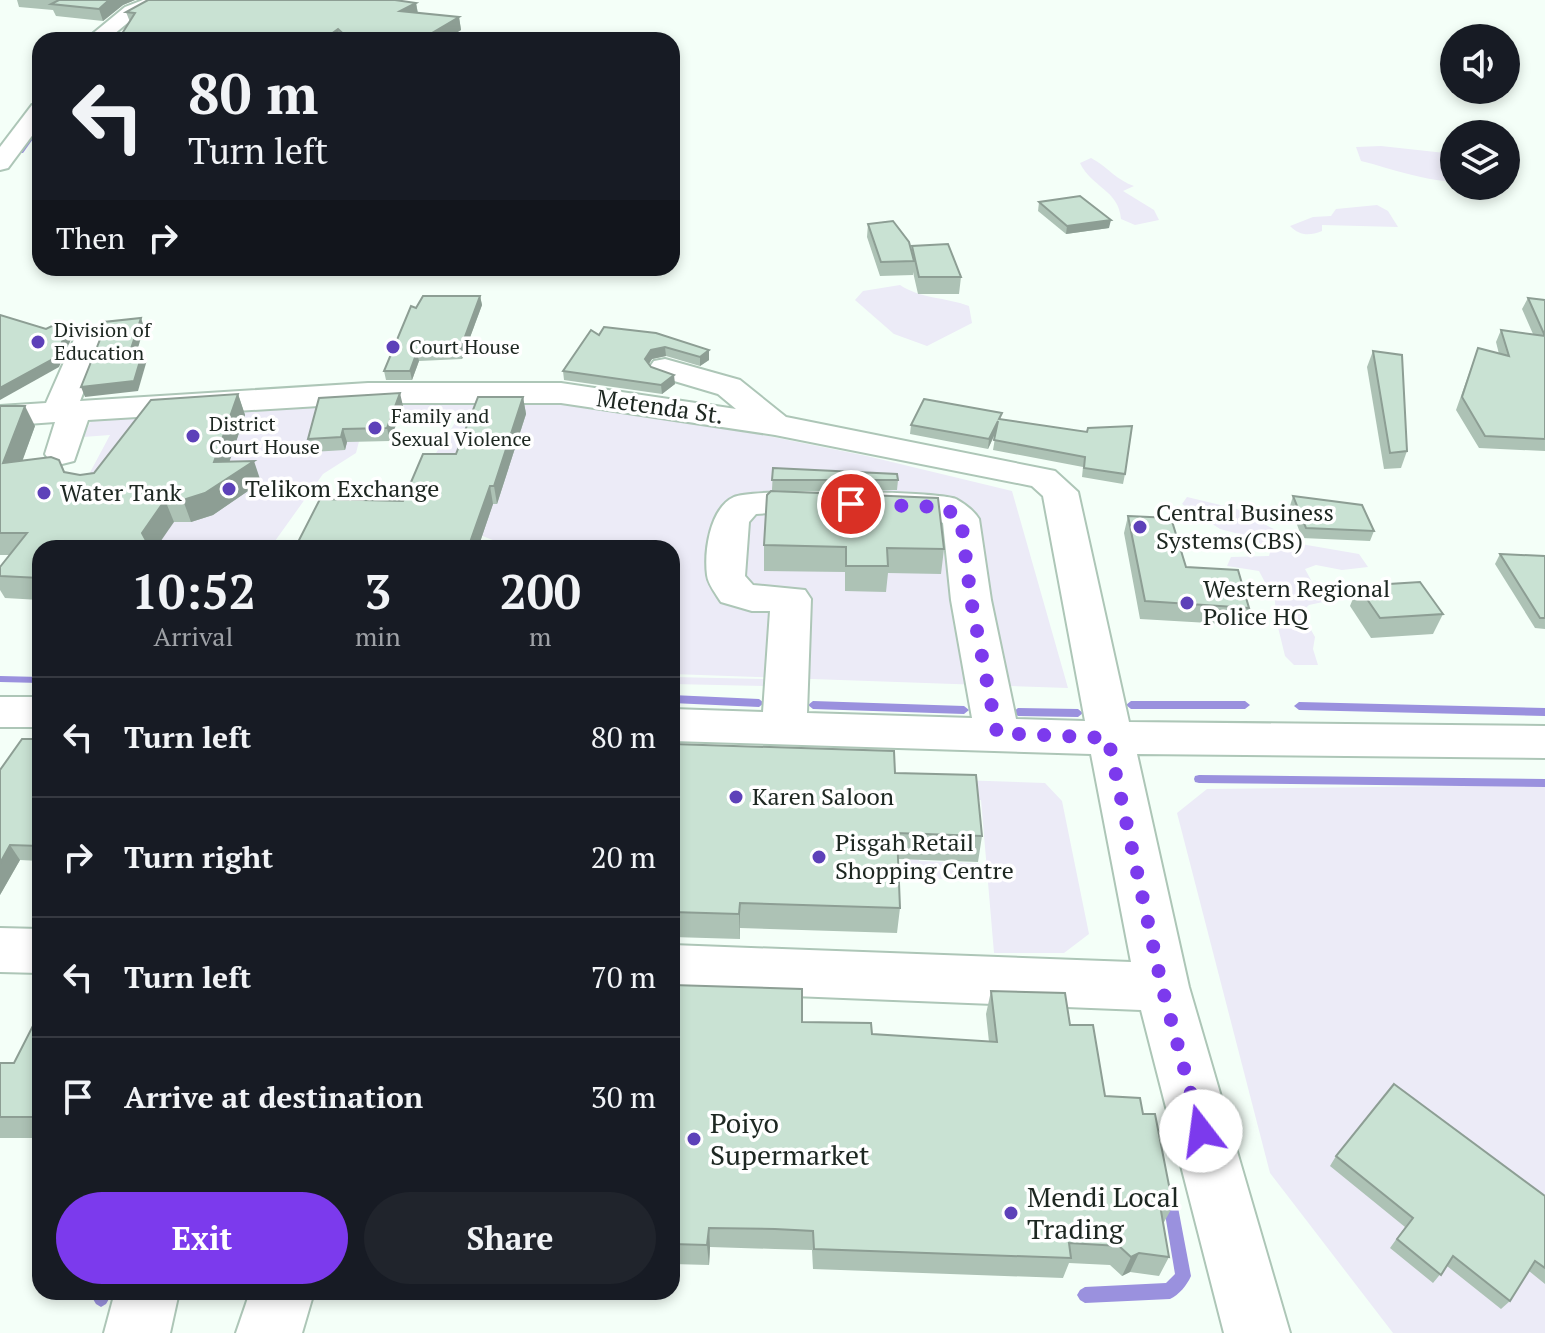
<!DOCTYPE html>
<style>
:root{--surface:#171b24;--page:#20242c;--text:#f1f3f6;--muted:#9ea1a6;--line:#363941;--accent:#7c3aed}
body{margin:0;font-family:"PT Serif",serif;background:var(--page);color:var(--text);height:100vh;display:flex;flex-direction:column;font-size:30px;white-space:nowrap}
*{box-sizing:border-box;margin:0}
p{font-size:26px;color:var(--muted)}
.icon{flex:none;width:44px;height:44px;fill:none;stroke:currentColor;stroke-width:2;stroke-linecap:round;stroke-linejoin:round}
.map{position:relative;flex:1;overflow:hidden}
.drawer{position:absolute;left:32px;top:540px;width:648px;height:760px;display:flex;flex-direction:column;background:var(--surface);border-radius:24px;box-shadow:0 4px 12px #0003}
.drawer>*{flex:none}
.guide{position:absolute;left:32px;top:32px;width:648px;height:244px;border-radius:24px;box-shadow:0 4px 12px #0003;background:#171b24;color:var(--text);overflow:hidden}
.controls{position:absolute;left:1440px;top:24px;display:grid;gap:16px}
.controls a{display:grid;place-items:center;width:80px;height:80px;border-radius:50%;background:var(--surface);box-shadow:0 4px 12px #0003;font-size:40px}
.pin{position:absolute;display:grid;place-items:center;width:68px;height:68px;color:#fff;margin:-34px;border:4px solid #fff;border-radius:50%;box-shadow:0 2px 8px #0007}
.me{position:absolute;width:88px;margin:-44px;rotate:345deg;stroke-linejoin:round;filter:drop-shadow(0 0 6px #0008)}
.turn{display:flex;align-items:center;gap:28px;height:168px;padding:0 24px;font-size:36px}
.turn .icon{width:104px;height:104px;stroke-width:2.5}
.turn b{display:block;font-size:56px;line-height:68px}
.then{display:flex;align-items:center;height:76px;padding:0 24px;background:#0003;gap:16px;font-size:30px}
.eta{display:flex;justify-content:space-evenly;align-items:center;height:136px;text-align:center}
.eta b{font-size:48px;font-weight:700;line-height:56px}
.cta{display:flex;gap:16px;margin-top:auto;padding:16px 24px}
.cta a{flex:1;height:92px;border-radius:48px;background:var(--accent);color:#fff;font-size:32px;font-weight:700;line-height:92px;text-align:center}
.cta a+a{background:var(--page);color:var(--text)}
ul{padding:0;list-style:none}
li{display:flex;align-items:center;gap:24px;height:120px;padding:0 24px;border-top:2px solid var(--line)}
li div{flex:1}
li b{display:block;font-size:30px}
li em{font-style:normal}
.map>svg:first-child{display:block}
</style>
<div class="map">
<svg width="1545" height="1333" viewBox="0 0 1545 1333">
<rect width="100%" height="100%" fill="#f4fff8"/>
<g fill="#ecebf7">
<path d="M1381 146 1454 154V182C1421 180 1393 169 1361 161L1356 147Z"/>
<path d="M1091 158C1108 167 1116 180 1134 186L1123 191 1154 210 1159 220 1135 225 1121 219C1119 190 1091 187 1080 163Z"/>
<path d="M1377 205 1388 211 1398 227 1322 225V231C1309 236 1300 236 1290 226L1313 217 1331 216 1336 209Z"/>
<path d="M900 285C921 299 945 297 969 306L972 323 927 346 894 334 855 300 863 291Z"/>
<polygon points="298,400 550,400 659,414 867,456 1012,491 1068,688 672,674 672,548 505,548 503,544 403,505 404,487 436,453 460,415 364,422 356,453 323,474 270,548 40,548 5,573 70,510 110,435 83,437 94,415"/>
<polygon points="1187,497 1237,509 1301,544 1359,554 1368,567 1342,570 1316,565 1305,569 1323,602 1309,605 1301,612 1315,637 1313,649 1318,665 1294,665 1285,656 1276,619 1275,601 1259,571 1227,566 1231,557 1269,556 1271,549 1239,534 1220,529 1182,504"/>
<polygon points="672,677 770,679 770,686 672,684"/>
<polygon points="898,778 1045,783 1062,801 1089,934 1064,953 994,953 981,800 914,798 919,861 979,863 980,880 906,878"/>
<polygon points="1545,785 1545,1333 1393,1333 1270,1173 1177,813 1207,789"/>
</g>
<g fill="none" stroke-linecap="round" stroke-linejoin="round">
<g fill="#9a91de" fill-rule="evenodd">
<polygon points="126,6 130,7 87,40 82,40"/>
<polygon points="30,135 35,136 23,153 19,153 18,152"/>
<polygon points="0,676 40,677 40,683 0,682"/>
<polygon points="672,695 759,699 764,703 759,707 672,703"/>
<polygon points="813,701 964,706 969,710 964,714 813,709 808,705"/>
<polygon points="1131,701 1245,701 1250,705 1245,709 1131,709 1126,705"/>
<polygon points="1299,702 1545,708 1545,716 1299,710 1294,706"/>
<polygon points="1018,708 1078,709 1083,713 1078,717 1018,716 1013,712"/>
<polygon points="1199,775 1545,779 1545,787 1199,783 1195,782 1194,779 1195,776"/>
<path d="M1170 1195 1175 1197 1177 1202 1191 1276C1187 1285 1179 1295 1170 1299L1085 1303 1080 1300 1077 1295 1080 1290 1085 1287 1166 1283 1175 1274 1163 1202 1165 1197Z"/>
<polygon points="93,1292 109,1292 109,1299 106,1304 101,1307 96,1304 93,1299"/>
</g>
<defs>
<g id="minor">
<polygon points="143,0 168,0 137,15 107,40 85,40 125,7"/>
<polygon points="40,103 40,125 8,168 0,170 0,147 32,105"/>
<path d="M91 326 102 329 106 335 80 401 368 383H561L736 409 718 394 654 375 649 368 654 361 665 359 740 380 786 417 1055 471 1078 492 1129 722 1545 726V758L1137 754 1189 987 1290 1333H1224L1141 1010 672 991V945L1131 962 1091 754 672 741V709L763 712 770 611H752L721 602C716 594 708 584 707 575 704 551 710 508 734 497 753 488 936 491 956 499 965 504 974 511 979 519L991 600 1016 719 1085 721 1043 496 1032 486 775 435 561 403H368L88 420 74 461 62 464 50 461 45 454 55 422 0 426V406L46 403 76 335 80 329ZM770 513 935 518 943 523 951 600 972 718 807 713 811 599 805 590 753 585 745 576 749 522 756 514Z"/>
<rect x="0" y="697" width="40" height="30"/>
<polygon points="0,928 40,929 40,973 0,972"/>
<polygon points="115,1292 179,1292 170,1333 104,1333"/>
<polygon points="250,1292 314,1292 302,1333 236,1333"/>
</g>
</defs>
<use href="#minor" stroke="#adc6b7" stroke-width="4"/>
<use href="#minor" fill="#fff" fill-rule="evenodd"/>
</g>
<g fill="#adc2b5">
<polygon points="17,0 135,0 123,5 103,21 56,16 53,10 19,7"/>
<polygon points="416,3 418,13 459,17 461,30 444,40 118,40 130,22 126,12"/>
<polygon points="1039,202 1109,228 1066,234 1038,211"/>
<polygon points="868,224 911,252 912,246 961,277 959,294 918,294 913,272 913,275 880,276 867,237"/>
<polygon points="480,296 482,305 462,359 419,361 412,380 386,380 384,371 416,308"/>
<polygon points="1528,298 1545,300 1545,451 1479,448 1456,410 1478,348 1499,354 1496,342 1501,330 1533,334 1522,309"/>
<polygon points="599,335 709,350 709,360 700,366 666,356 652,359 649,364 651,367 675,384 662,394 564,380 563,371"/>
<polygon points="1373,351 1407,451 1401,468 1384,469 1367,367"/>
<polygon points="238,394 245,415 229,462 261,482 213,515 191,522 174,522 40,548 40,600 5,598 0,590 0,567 10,555 0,555 0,406 35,426 22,461 59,460 65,472 80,475 94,473"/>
<polygon points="523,397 526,414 497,504 493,504 478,548 298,548 297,544 403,501"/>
<polygon points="403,406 390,441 347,442 345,450 312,452 308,439"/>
<polygon points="1001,420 1125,474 1123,484 1082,477 1083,467 993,450 996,432 988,449 910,434 911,425"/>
<polygon points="773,468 898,480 897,490 772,490"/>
<polygon points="1293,496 1374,531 1370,541 1302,538 1290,506"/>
<polygon points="1128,516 1186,567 1249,608 1243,625 1140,619 1124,533"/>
<polygon points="764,545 944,549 941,574 888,573 886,592 845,591 845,572 764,571"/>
<polygon points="1500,554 1545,556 1545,629 1535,628 1495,564"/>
<polygon points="1358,586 1443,614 1433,634 1371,638 1350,606"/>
<polygon points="22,739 40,739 40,861 20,860 0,895"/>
<polygon points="672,744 895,773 982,836 978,862 898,859 900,908 897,933 740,928 740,939 672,937"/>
<polygon points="672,985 802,1022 872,1034 989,1042 986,1014 991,991 1070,1025 1105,1096 1143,1114 1173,1206 1163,1224 1169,1257 1159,1276 1130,1272 1122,1276 1110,1265 1069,1263 1063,1278 813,1269 812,1250 775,1249 710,1247 709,1265 672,1264"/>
<polygon points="40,1012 40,1138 0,1138 0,1063 14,1063"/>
<polygon points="1336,1156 1545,1196 1545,1284 1529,1271 1510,1301 1501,1309 1447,1266 1433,1283 1390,1248 1405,1227 1330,1166"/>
</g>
<g fill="#8d9e94">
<polygon points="109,0 135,0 123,5 103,21 99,9"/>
<polygon points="416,3 418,15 400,11"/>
<polygon points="459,17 461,30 444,40 420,40"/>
<polygon points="338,29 341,40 323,40"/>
<polygon points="1111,220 1109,228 1066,234 1067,226"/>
<polygon points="480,296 482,305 462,359 460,350"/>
<polygon points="141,318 144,327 134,362 130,352"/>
<polygon points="69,326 73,335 59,367 0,400 0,388"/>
<polygon points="665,347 666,356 652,359 646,368 645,359 651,350"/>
<polygon points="709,350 709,360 700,366 700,357"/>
<polygon points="143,351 147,360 138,391 85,397 81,387"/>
<polygon points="417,352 419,361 412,380 410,371"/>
<polygon points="674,375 675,384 662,394 661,385"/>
<polygon points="400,393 403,406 390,441 387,428"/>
<polygon points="238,394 245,415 223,481 254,461 261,482 213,515 191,522 183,500 214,462"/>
<polygon points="523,397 526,414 497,504 494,486"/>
<polygon points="25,406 35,426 14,484 3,463"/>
<polygon points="998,421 996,431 988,449 989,439"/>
<polygon points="343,429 347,442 345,450 341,437"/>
<polygon points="490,486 493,504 478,548 468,548"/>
<polygon points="165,500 174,522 156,548 148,548 142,533"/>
<polygon points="10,845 20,860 0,895 0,863"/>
<polygon points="740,903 740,939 739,914"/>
<polygon points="709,1228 710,1247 709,1265 707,1245"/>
<polygon points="1139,1253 1130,1272 1122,1276 1131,1257"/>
</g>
<g fill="#c9e2d3" stroke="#8d9e94" stroke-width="2">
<polygon points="59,0 109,0 99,9 51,4"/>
<polygon points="148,0 395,0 416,3 400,11 459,17 420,40 350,40 338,29 323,40 118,40 135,13 126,12"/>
<polygon points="1080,196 1111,220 1067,226 1039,202"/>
<polygon points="893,221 909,242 914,261 881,262 868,224"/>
<polygon points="948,244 961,277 919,277 912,246"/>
<polygon points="423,296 480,296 460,350 417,352 410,371 384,371 411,306 416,308"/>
<polygon points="1528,298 1545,300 1545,439 1485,436 1462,397 1478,348 1509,356 1501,330 1545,336"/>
<polygon points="0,315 46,329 58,323 69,326 55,358 0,388"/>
<polygon points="141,318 130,352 143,351 134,381 81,387 105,327 104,322"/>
<polygon points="604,327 656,333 709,350 700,357 665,347 651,350 645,359 651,367 674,375 661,385 563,371 591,330 599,335"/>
<polygon points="1373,351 1402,355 1407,451 1390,453"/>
<polygon points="400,393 387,428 343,429 341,437 308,439 319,398"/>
<polygon points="238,394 214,462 254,461 205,493 183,500 165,500 142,533 149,546 148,548 40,548 40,578 0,576 0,567 27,533 0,533 0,406 25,406 3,463 51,457 59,460 64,472 80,475 94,473 151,400"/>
<polygon points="478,397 523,397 494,486 490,486 468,548 385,548 386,546 297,544 320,499 403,501 423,454 456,454"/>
<polygon points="924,399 1002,413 999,419 1087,432 1088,428 1132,426 1125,474 1084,468 1085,457 994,440 998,421 989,439 911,425"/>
<polygon points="773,468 897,474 898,480 772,480"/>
<polygon points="771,491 938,498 944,549 887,548 888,566 846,566 846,547 764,545 767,495"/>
<polygon points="1293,496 1362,505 1374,531 1306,528"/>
<polygon points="1128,516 1171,518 1186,567 1238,570 1249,608 1145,601"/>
<polygon points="1500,554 1545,556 1545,618 1540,618"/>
<polygon points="1420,582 1443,614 1380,618 1358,586"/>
<polygon points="22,739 40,739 40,846 10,845 0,863 0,770"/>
<polygon points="672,744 894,751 895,773 976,775 982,836 897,833 900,908 740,903 739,914 672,912"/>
<polygon points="672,985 802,989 802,1022 871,1023 872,1034 997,1042 991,991 1065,993 1070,1025 1093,1025 1105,1096 1140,1098 1143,1114 1155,1114 1173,1206 1160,1205 1169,1257 1139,1253 1131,1257 1119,1246 1069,1243 1071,1258 814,1249 813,1231 775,1229 709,1228 707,1245 672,1244"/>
<polygon points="40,1012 40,1117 0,1117 0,1063 14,1063"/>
<polygon points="1394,1084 1545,1196 1545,1268 1535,1261 1510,1301 1453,1256 1441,1275 1397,1239 1413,1218 1336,1156"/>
</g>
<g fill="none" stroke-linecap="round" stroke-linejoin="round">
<polyline stroke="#7c3aed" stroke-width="14" stroke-dasharray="0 25.2" points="851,504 943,507 961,519 971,600 997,733 1108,738 1162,987 1201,1131"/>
</g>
<g fill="#5d41b9" stroke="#fff" stroke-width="3">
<circle cx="38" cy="342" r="8"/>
<circle cx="393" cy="347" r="8"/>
<circle cx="375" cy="428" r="8"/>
<circle cx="193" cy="436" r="8"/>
<circle cx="229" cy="489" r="8"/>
<circle cx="44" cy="493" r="8"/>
<circle cx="1140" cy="527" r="8"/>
<circle cx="1187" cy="603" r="8"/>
<circle cx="736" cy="797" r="8"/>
<circle cx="819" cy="857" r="8"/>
<circle cx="694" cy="1139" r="8"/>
<circle cx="1011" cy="1213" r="8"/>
</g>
<g text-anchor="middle" stroke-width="7" stroke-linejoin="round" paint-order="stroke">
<g font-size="20" fill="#1d2721" stroke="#fff" text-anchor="start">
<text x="54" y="337">Division of<tspan x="54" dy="23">Education</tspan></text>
<text x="409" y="354">Court House</text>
<text x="391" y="423">Family and<tspan x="391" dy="23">Sexual Violence</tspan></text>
<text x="209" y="431">District<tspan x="209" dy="23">Court House</tspan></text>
</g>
<g font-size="24" fill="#1d2721" stroke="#fff">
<text transform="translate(660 407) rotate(8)" y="8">Metenda St.</text>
</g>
<g font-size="24" fill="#1d2721" stroke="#fff" text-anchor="start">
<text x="245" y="497">Telikom Exchange</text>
<text x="60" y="501">Water Tank</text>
<text x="1156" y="521">Central Business<tspan x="1156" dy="28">Systems(CBS)</tspan></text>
<text x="1203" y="597">Western Regional<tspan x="1203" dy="28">Police HQ</tspan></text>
<text x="752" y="805">Karen Saloon</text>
<text x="835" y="851">Pisgah Retail<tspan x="835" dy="28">Shopping Centre</tspan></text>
</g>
<g font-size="28" fill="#1d2721" stroke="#fff" text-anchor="start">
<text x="710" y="1133">Poiyo<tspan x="710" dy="32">Supermarket</tspan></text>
<text x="1027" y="1207">Mendi Local<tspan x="1027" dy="32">Trading</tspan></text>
</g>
</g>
</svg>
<div class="controls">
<a><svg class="icon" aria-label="sound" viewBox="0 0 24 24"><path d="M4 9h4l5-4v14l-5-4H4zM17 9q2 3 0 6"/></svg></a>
<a><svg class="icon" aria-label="layers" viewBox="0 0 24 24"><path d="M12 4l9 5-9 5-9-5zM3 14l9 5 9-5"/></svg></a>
</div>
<div class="pin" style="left:851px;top:504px;background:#d93025"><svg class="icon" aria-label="arrive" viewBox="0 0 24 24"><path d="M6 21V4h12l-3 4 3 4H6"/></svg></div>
<svg class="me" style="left:1201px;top:1131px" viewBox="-20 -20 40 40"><circle r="19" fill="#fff"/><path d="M0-13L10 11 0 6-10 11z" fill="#7c3aed"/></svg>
<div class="guide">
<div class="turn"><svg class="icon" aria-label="left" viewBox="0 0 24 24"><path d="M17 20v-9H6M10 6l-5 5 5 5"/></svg><div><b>80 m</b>Turn left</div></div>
<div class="then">Then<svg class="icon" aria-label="right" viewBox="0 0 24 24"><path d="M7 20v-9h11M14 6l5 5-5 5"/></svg></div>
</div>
<section class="drawer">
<div class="eta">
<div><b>10:52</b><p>Arrival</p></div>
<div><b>3</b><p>min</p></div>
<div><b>200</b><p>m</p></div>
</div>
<ul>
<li><svg class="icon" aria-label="left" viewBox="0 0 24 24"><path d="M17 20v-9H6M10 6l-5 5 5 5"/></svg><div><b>Turn left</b></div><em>80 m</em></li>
<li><svg class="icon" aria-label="right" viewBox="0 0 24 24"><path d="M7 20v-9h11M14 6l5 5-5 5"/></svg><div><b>Turn right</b></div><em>20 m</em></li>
<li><svg class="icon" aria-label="left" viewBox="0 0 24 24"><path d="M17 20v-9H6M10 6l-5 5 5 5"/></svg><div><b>Turn left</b></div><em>70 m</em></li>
<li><svg class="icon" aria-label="arrive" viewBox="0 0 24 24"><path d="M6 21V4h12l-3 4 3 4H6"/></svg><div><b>Arrive at destination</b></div><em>30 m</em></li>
</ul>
<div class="cta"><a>Exit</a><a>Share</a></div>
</section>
</div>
